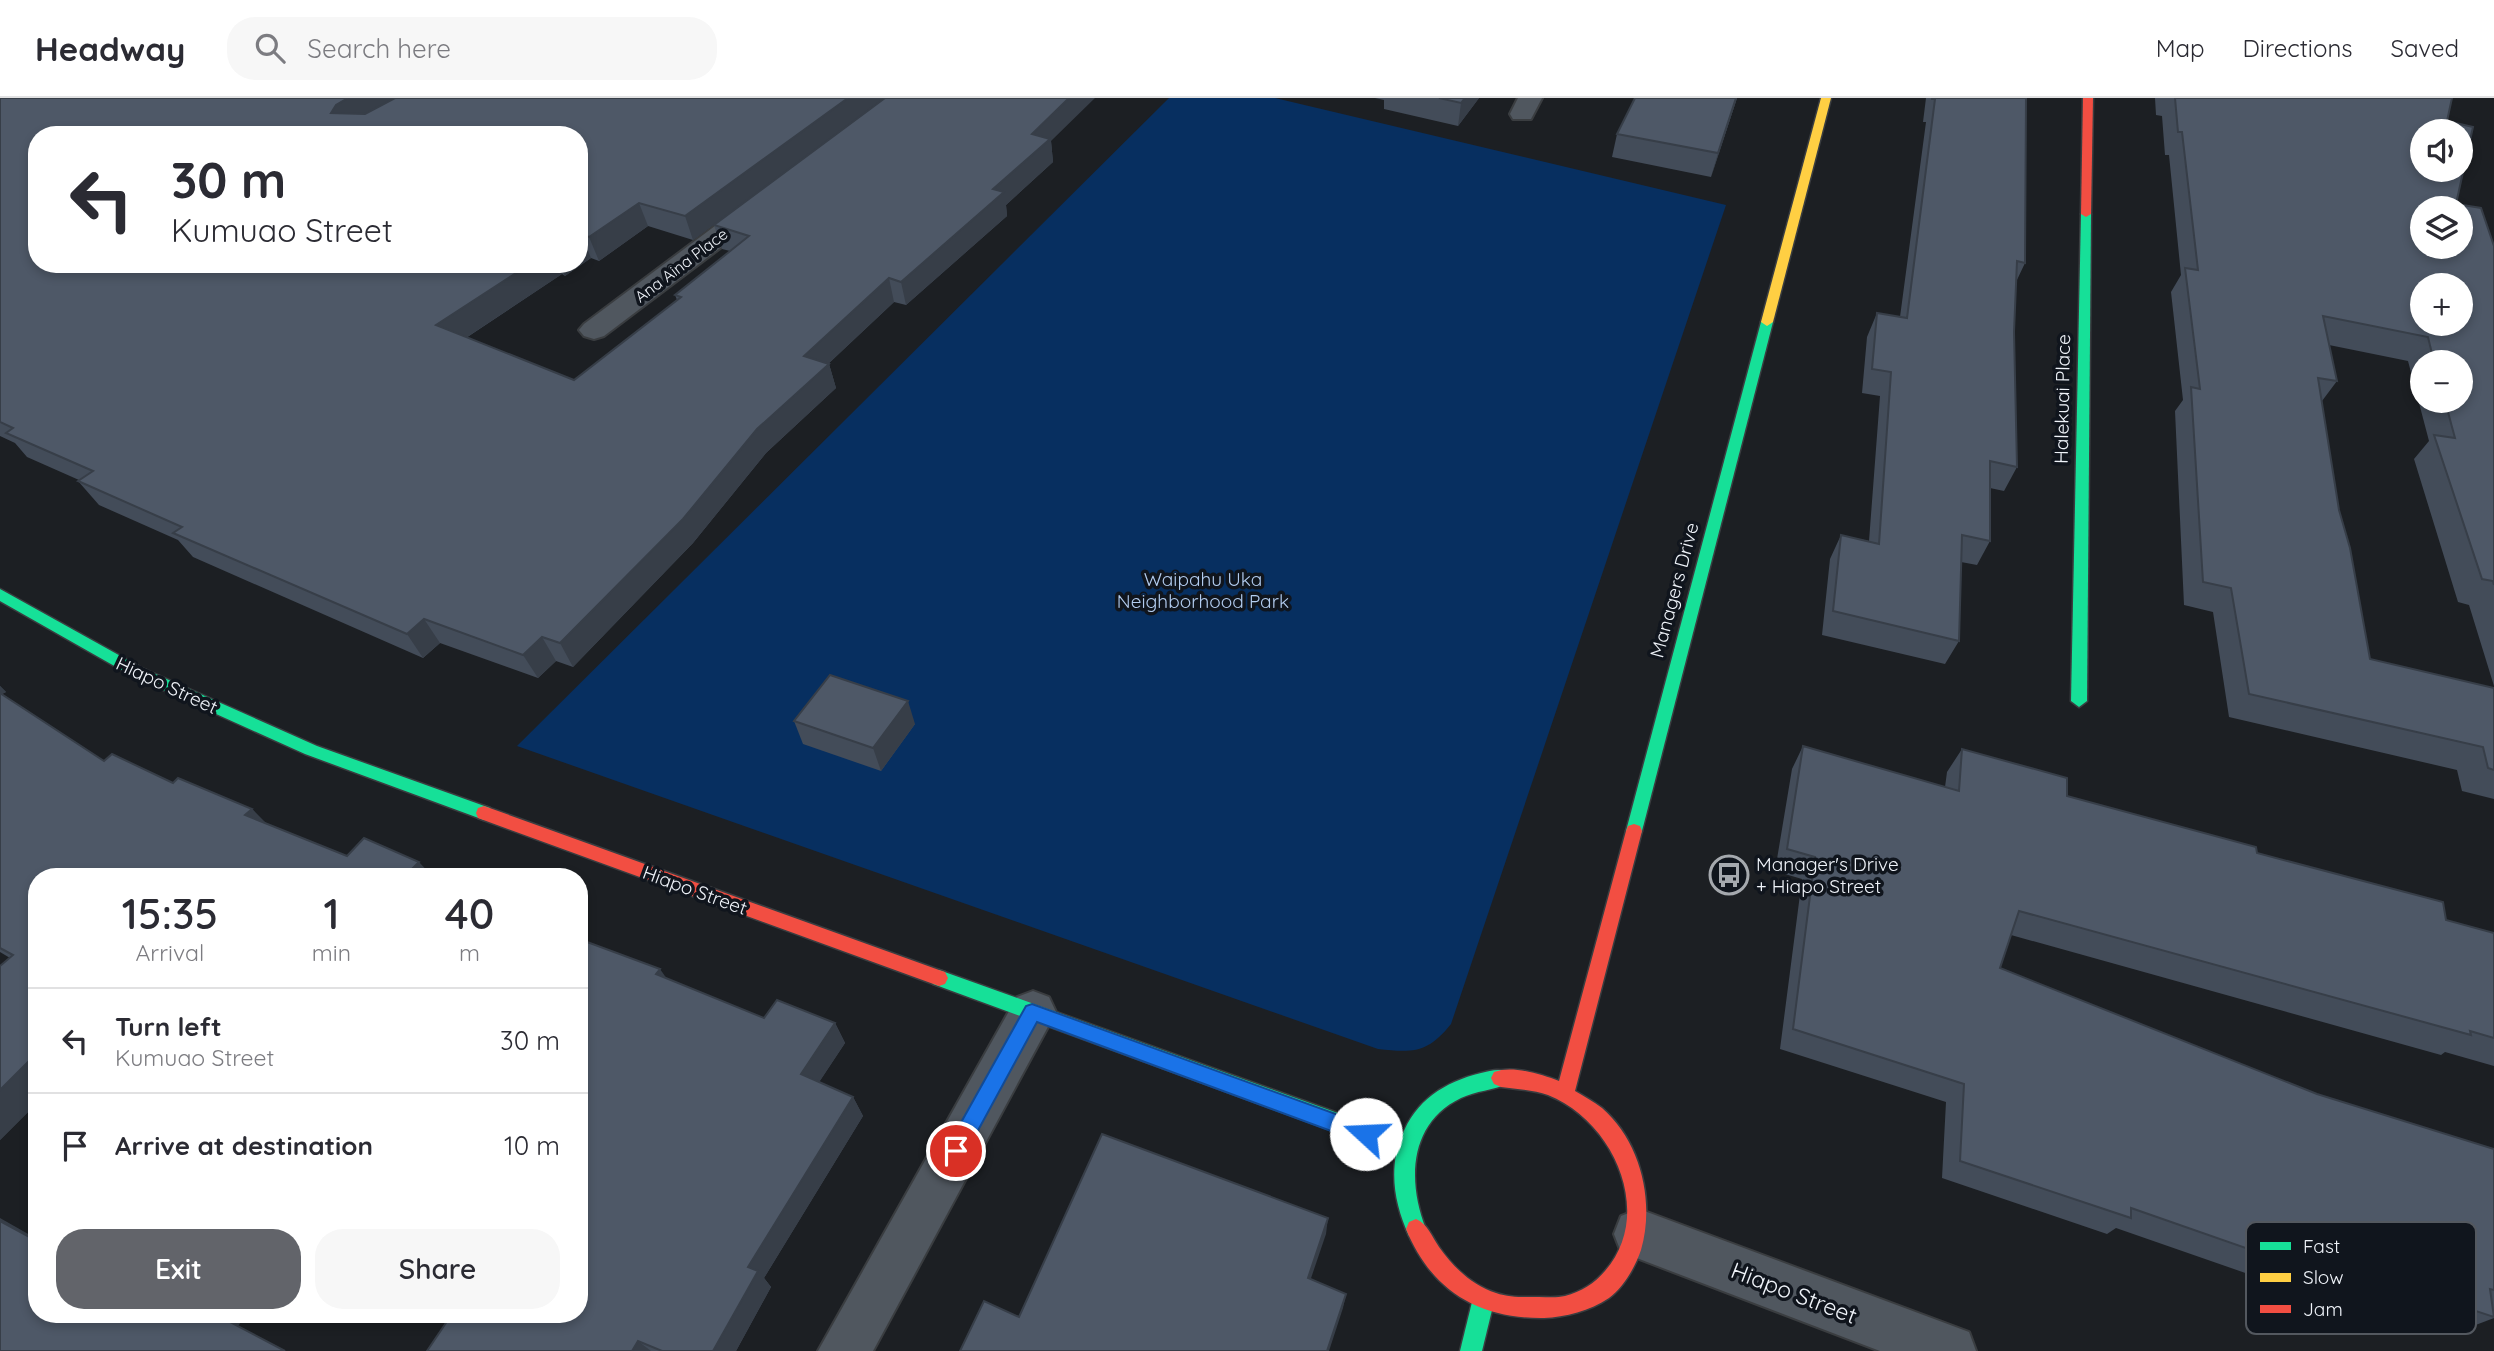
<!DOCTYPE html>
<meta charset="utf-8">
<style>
:root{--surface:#fff;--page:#f7f7f7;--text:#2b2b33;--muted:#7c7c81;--line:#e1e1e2;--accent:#62646a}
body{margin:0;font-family:Quicksand,sans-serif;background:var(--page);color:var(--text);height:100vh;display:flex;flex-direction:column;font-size:26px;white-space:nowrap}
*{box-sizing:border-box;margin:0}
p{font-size:23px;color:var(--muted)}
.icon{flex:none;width:38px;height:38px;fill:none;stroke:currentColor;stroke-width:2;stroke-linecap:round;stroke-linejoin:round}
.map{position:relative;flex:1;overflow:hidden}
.details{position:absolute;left:28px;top:770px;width:560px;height:455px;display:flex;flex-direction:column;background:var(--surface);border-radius:28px;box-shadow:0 4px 10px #0003}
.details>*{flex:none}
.guide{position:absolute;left:28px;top:28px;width:560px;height:147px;border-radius:28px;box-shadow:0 4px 10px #0003;background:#fff;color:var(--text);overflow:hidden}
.fabs{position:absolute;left:2410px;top:21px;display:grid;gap:14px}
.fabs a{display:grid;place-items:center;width:63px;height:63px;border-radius:50%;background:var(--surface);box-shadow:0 4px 10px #0003;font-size:35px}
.pin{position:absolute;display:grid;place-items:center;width:60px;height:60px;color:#fff;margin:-30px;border:4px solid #fff;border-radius:50%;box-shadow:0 2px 7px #0007}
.me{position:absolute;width:77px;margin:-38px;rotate:290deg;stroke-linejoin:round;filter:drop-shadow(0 0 5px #0008)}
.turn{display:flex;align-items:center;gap:24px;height:147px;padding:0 28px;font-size:32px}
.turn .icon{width:91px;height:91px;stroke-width:2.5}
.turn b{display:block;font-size:49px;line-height:60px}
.eta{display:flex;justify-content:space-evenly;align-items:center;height:119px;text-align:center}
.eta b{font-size:42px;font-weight:600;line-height:49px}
.button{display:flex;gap:14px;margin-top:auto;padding:14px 28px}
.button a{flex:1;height:80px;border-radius:28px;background:var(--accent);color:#fff;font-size:28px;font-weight:600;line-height:80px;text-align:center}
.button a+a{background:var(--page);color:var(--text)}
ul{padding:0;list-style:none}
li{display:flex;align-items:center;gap:21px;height:105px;padding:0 28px;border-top:2px solid var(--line)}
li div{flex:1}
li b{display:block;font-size:26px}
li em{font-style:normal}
header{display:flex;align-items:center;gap:42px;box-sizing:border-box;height:98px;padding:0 35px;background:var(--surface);border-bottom:2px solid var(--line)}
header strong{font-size:33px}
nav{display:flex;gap:38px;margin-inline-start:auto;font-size:24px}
.search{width:490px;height:63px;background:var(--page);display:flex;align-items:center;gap:18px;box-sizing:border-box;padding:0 24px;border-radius:28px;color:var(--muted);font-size:26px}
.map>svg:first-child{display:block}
</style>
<header>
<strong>Headway</strong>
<div class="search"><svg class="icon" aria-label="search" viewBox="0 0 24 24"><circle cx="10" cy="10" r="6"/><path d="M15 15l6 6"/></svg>Search here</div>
<nav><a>Map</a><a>Directions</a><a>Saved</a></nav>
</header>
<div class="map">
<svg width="2494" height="1253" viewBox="0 0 2494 1253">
<rect width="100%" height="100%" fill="#1c1f23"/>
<path fill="#072f60" d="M1169 0H1275L1726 107 1451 926C1428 955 1413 955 1378 951L517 648Z"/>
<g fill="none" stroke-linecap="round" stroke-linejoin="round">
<defs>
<g id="street">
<polygon points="1518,0 1542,0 1531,21 1513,21 1510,16"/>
<polygon points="760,99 769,101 773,107 769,113 604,238 594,241 584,238 579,232 584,226 751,101"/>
<polygon points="1033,893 1049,899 1056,914 873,1253 818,1253 1017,899"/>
<polygon points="1639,1111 1969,1234 1976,1253 1880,1253 1621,1154 1614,1136 1621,1118"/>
</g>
<g id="fast">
<polygon points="2086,113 2091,116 2087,603 2079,609 2071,603 2081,116"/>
<polygon points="1767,220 1773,224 1642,733 1640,738 1634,740 1628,738 1626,733 1761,224"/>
<polygon points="0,491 142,570 317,648 490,710 492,715 490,720 484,722 305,656 132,578 0,503"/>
<path d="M939 872 1402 1038C1415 1003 1444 984 1481 975 1490 973 1499 970 1508 974L1511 980 1508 986C1493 992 1476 993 1461 1000 1409 1025 1407 1083 1426 1131L1423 1138 1416 1141 1409 1138C1397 1111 1391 1086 1396 1056L933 886 930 880 933 874Z"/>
<polygon points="1483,1193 1490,1197 1494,1204 1482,1253 1460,1253 1472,1204 1476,1197"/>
</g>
<polygon id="slow" points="1821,0 1831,0 1773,224 1767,228 1761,224"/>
<g id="jam">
<polygon points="2083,0 2093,0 2091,116 2086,119 2081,116"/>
<polygon points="484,708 939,872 945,874 948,880 945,886 939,888 478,720 476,715 478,710"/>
<path d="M1634 726 1640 728 1642 733 1575 993C1584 998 1594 1004 1602 1010 1641 1044 1655 1104 1641 1152 1635 1169 1624 1189 1609 1200 1590 1213 1565 1219 1544 1220 1478 1221 1431 1192 1406 1131L1409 1124 1416 1121C1427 1125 1432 1139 1439 1149 1453 1169 1473 1188 1496 1195 1510 1200 1524 1199 1539 1199 1547 1199 1557 1200 1565 1198 1581 1194 1595 1185 1605 1173 1655 1116 1614 1023 1548 997 1534 992 1517 991 1501 989L1494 986 1491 980 1494 974C1512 967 1541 976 1559 983L1626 733 1628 728Z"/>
</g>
</defs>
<use href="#street" stroke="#3a3d40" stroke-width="4"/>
<use href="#fast" stroke="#3a3d40" stroke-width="3"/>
<use href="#slow" stroke="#3a3d40" stroke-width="3"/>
<use href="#jam" stroke="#3a3d40" stroke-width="3"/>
<use href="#street" fill="#50575f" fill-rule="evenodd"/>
<use href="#fast" fill="#16e098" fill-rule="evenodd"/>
<use href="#slow" fill="#ffcf43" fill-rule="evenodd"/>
<use href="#jam" fill="#f24e42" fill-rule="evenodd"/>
</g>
<g fill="#434c59" fill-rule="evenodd">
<path d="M0 0H884L693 142 648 128 599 163 591 160 565 178 562 176 466 240 574 282 677 202 675 197 730 153 722 151 714 127 1051 43 1053 64 1006 107 1007 118 906 207 894 204 828 266H829L836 290 766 355 693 445 573 569 556 563 538 580 440 545 423 560 193 459 178 442 99 407 78 383 79 382 27 359 15 345 0 338ZM579 37V166H37Z"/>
<polygon points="1375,0 1479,0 1458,28 1384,11 1384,2"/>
<polygon points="1737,0 1711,79 1612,59 1617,36"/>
<polygon points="1926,0 2026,0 2025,165 2016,184 2014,234 2017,369 2004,393 1990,390 1990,443 1977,467 1961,464 1959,543 1945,566 1822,537 1830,461 1841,437 1869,443 1880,298 1862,295 1867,239 1877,215 1900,219 1926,24 1923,24"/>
<path d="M2155 0H2452L2447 23 2456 106 2494 148V588L2469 507 2458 504 2414 361 2429 343 2408 263 2329 247 2337 283 2322 303 2339 412 2370 561 2494 590V701L2462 693 2457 672 2229 619 2213 514 2184 507 2175 313 2183 302 2171 194 2181 177 2169 57H2165L2162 18 2156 17ZM2422 264H2460V303H2422Z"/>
<polygon points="0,588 6,594 2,596 104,663 252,711 266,726 347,758 419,764 37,779 37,1005 0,1042 10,860 0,854"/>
<polygon points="794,623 915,626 881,673 803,646"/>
<polygon points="1803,648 1945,689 1947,674 1962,651 2067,698 2257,755 2446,822 2494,835 2494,968 2445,954 2441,957 2011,837 2000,870 2317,996 2494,1051 2494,1220 2460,1233 2294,1178 2277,1186 2116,1130 2107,1136 1942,1080 1946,1004 1780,951 1802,781 1775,773 1792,671"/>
<polygon points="666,880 764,920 835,925 845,945 819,984 853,999 863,1018 764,1180 771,1189 736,1253 427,1253 579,1216"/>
</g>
<g fill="#373e48">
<polygon points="348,0 400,0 348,30 331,15 336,7"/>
<polygon points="848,0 884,0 693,142 685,118"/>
<polygon points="1069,0 1095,0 1051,43 1053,64 1006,107 1007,118 906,207 901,184 993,91 1032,36"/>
<polygon points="1465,0 1479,0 1458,28 1461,5"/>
<polygon points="1736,0 1737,0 1711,79 1718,55"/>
<polygon points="639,105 648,128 599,163 589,139"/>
<polygon points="581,136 591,160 565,178 560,166 579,166 579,137"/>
<polygon points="530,166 557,166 562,176 449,251 436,227"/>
<polygon points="889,180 894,204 811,282 804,258"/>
<polygon points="829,266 836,290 766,355 693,445 573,569 560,545 757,331"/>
<polygon points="424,521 440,545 423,560 407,536"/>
<polygon points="542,539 556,563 538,580 523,557"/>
<polygon points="0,588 6,594 0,597"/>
<polygon points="908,603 915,626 881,673 873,650"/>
<polygon points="252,711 274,733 245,717"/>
<polygon points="419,764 433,779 413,770"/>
<polygon points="660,871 674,891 656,876"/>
<polygon points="835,925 845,945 812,995 801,976"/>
<polygon points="35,957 37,958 37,1005 0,1042 0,992"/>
<polygon points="853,999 863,1018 764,1180 771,1189 736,1253 713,1253 748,1169"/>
<polygon points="0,1120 37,1141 37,1143 0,1123"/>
<polygon points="1328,1120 1326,1136 1306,1195 1308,1180"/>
<polygon points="1346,1196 1343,1210 1329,1253 1327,1253"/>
<polygon points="215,1216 247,1216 238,1228 286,1253"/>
<polygon points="638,1243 651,1253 632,1253"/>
</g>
<g fill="#4e5867" stroke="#373e48" stroke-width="2" fill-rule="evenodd">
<polygon points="0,0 348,0 336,7 331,15 365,16 395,0 848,0 685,118 639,105 589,139 581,136 579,137 579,37 37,37 37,166 530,166 436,227 574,282 681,199 675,197 749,138 714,127 885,0 1069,0 1032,36 1050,41 993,91 1004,94 901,184 889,180 804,258 829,266 757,331 683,421 560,545 542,539 523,557 424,521 407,536 173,435 182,429 78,383 93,373 6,335 13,330 0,324"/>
<polygon points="1439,0 1465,0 1461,5"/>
<polygon points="1635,0 1736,0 1718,55 1617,36"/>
<polygon points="1932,0 2026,0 2025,165 2017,163 2014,234 2017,369 1990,363 1990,443 1962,437 1959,543 1833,513 1841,437 1879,446 1891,274 1872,271 1877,215 1907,220 1935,1 1932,1"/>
<path d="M2175 0H2452L2447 23 2473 29 2456 106 2481 110 2494 148V487L2493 483 2482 481 2434 337 2455 340 2445 303H2460V264H2434L2428 239 2323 218 2337 283 2318 280 2339 412 2350 450 2370 561 2494 590V672L2488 670 2483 649 2249 596 2231 490 2203 484 2191 289 2200 291 2185 170 2198 172 2182 34H2178ZM2422 33H2460V72H2422ZM2422 110H2460V149H2422ZM2422 187H2460V226H2422Z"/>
<polygon points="830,577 908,603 873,650 794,623"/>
<polygon points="0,595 104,663 112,656 173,685 178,680 252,711 245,717 347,758 364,740 419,764 413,770 434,779 37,779 37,958 35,957 0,992 0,868 13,857 0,850"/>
<polygon points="1803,648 1959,693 1962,651 2067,680 2067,698 2256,749 2257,755 2443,804 2446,822 2494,835 2494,940 2470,933 2471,937 2019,813 2000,870 2317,996 2494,1051 2494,1192 2490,1191 2494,1219 2304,1156 2306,1171 2131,1110 2131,1120 1960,1063 1964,986 1793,931 1815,759 1787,751"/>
<polygon points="579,841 660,871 656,876 764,920 777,902 835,925 801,976 853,999 748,1169 758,1173 713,1253 662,1253 638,1243 632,1253 427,1253 452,1216 579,1216"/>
<polygon points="1102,1036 1328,1120 1308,1180 1346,1196 1327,1253 960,1253 984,1203 1019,1219"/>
<polygon points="0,1123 37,1143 37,1216 215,1216 285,1253 0,1253"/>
</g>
<polygon fill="#1a73e8" stroke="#114b97" stroke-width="2" points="1032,906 1366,1027 1373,1029 1376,1036 1373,1043 1366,1046 1037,924 963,1060 956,1062 949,1060 946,1053 949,1046 1026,908"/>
<defs>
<symbol id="bus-ring" viewBox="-11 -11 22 22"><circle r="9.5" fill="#10151d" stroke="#a5a9ae" stroke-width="1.5"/><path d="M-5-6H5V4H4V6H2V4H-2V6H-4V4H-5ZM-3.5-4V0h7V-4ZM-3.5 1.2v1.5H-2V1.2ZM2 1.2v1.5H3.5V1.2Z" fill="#a5a9ae"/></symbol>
</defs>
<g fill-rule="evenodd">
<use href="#bus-ring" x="1707" y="755" width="44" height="44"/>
</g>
<g text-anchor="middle" stroke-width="7" stroke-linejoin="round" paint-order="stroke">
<g font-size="16" fill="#eff3f9" stroke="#10151d">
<text transform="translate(681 167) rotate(-37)" y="6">Ana Aina Place</text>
</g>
<g font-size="19" fill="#eff3f9" stroke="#10151d">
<text transform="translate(2062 301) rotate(-89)" y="7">Halekuai Place</text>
<text transform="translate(1674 492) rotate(-75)" y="7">Managers Drive</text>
<text transform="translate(167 587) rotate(25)" y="7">Hiapo Street</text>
<text transform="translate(695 792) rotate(20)" y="7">Hiapo Street</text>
</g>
<g font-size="19" fill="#b3cdf0" stroke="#10151d">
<text x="1203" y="488">Waipahu Uka<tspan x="1203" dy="22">Neighborhood Park</tspan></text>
</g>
<g font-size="19" fill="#eff3f9" stroke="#10151d" text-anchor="start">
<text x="1756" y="773">Manager's Drive<tspan x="1756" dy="22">+ Hiapo Street</tspan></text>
</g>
<g font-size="23" fill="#eff3f9" stroke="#10151d">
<text transform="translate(1794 1195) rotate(21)" y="8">Hiapo Street</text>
</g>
</g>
<rect x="2246" y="1124" width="230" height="112" rx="10" fill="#10151d" stroke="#53585f" stroke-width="2"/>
<rect x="2260" y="1144" width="31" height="8" fill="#16e098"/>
<rect x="2260" y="1175" width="31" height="9" fill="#ffcf43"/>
<rect x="2260" y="1207" width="31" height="8" fill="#f24e42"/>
<g font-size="19" fill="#eff3f9">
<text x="2303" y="1155">Fast</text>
<text x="2303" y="1186">Slow</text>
<text x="2303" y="1218">Jam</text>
</g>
</svg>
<div class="fabs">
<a><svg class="icon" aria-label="sound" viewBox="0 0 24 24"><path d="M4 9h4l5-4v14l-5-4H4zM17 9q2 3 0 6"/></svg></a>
<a><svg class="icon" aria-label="layers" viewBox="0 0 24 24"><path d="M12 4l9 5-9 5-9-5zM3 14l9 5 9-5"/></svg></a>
<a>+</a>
<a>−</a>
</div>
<div class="pin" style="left:956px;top:1053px;background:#d93025"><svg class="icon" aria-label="arrive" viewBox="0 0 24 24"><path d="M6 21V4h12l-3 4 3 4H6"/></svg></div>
<svg class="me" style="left:1366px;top:1036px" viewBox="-20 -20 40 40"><circle r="19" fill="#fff"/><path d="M0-13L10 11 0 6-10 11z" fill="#1a73e8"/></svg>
<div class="guide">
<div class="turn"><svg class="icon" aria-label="left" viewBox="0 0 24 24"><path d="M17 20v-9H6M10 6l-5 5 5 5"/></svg><div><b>30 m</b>Kumuao Street</div></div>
</div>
<section class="details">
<div class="eta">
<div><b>15:35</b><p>Arrival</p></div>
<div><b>1</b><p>min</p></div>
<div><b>40</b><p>m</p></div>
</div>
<ul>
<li><svg class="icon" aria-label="left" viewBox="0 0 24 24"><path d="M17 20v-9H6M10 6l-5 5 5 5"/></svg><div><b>Turn left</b><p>Kumuao Street</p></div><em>30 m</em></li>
<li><svg class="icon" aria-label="arrive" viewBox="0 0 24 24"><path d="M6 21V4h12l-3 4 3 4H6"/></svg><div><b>Arrive at destination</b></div><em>10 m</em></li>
</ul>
<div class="button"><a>Exit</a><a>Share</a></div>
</section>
</div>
